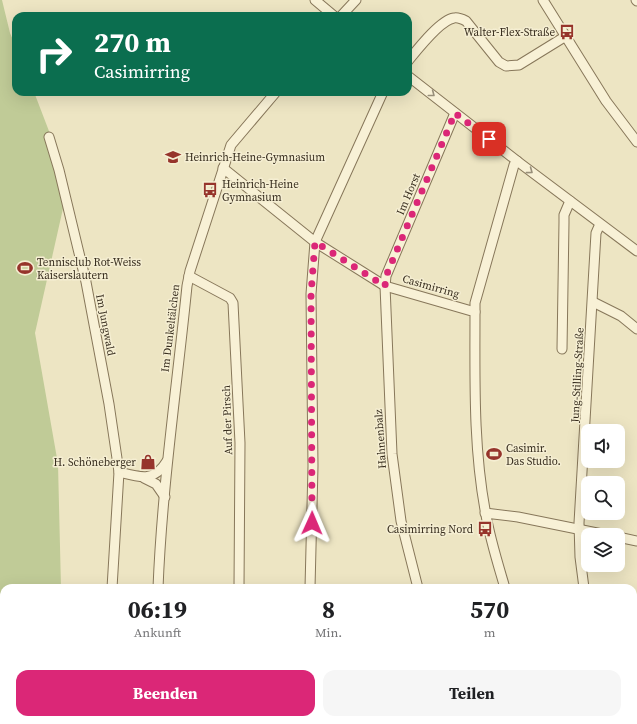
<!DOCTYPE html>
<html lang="de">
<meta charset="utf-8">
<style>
:root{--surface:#fff;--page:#f6f6f6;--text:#202124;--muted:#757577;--accent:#db2777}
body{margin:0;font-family:"Source Serif 4",serif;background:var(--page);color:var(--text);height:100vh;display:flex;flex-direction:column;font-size:15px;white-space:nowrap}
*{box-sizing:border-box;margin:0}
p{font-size:13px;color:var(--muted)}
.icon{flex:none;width:22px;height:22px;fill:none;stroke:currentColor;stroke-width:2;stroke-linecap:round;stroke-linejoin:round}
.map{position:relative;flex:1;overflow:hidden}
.side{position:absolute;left:0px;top:584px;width:637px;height:140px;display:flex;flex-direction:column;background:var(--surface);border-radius:12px 12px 0 0;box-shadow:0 4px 16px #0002}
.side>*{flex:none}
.guide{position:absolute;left:12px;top:12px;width:400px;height:84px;border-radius:12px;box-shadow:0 4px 16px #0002;background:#0b6e4f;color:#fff;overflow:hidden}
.buttons{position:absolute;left:581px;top:424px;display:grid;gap:8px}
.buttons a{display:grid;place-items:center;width:44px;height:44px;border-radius:8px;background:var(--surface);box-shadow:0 4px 16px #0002;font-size:20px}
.pin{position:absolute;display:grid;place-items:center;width:34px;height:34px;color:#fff;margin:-17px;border-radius:8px;box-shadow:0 2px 6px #0006}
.me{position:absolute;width:44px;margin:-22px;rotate:1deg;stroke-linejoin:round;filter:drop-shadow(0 0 3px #0008)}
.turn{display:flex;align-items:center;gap:14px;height:84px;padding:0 16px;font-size:18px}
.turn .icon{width:52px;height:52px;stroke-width:2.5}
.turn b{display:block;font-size:28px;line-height:34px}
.eta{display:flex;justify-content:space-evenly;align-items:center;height:68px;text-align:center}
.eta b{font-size:24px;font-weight:700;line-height:28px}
.cta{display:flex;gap:8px;margin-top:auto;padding:8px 16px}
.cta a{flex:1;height:46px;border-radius:12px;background:var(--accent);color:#fff;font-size:16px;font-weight:700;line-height:46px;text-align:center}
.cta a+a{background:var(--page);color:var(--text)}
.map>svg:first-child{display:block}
</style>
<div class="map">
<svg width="637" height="724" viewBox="0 0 637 724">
<rect width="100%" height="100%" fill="#ede5c3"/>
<polygon fill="#c0cb97" points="0,0 2,0 10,33 16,47 16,92 34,92 57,152 64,204 35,333 58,464 61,588 4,588 4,720 63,720 63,724 0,724"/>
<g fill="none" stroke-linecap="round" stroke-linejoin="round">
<defs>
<g id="minor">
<polyline points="315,0 334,16"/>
<polyline points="543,0 606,101 637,142"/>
<polyline points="636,0 637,1"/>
<polyline points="341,16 356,0"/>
<path d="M408 61C417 50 440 20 454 18 458 17 462 19 466 21L499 62 506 66 519 65 566 36"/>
<polyline points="408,76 521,164 637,251"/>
<path d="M49 137 59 170 86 282 109 404 119 472C139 477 154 483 167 461"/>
<path d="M223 168 315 242 385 286 475 312C475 379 473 448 486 515 490 539 498 564 505 588"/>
<polyline points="189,276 230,298 233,303 240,443 239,588"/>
<polyline points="593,302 621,316 637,329"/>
<polyline points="475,312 475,303 514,165 517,161"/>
<polyline points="562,349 564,222 564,215 570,201"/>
<polyline points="144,478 156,484 165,497"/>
<polyline points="485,513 518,517 607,535"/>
<polyline points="618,537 637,541"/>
<polyline points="112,588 119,472"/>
<path d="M158 588C162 487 177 386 187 286L190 271 231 145 276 92"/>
<polyline points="310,588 313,466 311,294 315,242 383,92"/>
<polyline points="418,588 401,521 392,454 385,286 386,276 455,113"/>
<polyline points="584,588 580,557 579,523 596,233 600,224"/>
<polyline points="124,720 124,724"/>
<polyline points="172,720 172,724"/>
<polyline points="246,720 247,724"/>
<polyline points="327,720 328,724"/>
<polyline points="531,720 531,724"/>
<polyline points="598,720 598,724"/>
<polyline points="346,724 349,720"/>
<polyline points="358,724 360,720"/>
</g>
</defs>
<use href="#minor" stroke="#87775a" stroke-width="11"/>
<use href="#minor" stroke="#f8f1d6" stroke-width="9"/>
</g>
<defs><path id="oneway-chevron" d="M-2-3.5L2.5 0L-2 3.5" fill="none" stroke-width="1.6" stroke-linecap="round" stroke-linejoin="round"/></defs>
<g stroke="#988f7a">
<use href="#oneway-chevron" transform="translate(432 94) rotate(38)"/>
<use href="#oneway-chevron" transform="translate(530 171) rotate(37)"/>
</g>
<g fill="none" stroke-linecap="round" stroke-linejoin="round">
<polyline stroke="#db2777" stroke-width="7" stroke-dasharray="0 12.6" points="312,523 311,294 315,242 385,286 386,276 455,113 489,139"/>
</g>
<defs>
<symbol id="bus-bare" viewBox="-9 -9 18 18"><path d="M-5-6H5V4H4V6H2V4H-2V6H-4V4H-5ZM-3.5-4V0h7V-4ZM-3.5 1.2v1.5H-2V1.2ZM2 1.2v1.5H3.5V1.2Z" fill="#96342b" stroke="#f5eed2" stroke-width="2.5" paint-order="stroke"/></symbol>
<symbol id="school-bare" viewBox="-9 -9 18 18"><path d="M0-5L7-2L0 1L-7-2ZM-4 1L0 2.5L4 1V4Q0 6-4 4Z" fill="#96342b" stroke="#f5eed2" stroke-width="2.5" paint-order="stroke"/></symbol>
<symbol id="stadium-bare" viewBox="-9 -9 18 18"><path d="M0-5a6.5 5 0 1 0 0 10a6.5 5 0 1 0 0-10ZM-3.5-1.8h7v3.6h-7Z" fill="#96342b" stroke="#f5eed2" stroke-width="2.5" paint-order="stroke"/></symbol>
<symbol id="shop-bare" viewBox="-9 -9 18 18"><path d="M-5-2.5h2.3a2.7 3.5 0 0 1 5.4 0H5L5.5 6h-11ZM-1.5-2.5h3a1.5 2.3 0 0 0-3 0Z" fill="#96342b" stroke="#f5eed2" stroke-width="2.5" paint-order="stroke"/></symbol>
</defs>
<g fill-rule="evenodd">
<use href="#bus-bare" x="556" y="21" width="22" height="22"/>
<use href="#school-bare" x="162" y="146" width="22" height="22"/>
<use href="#bus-bare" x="199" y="179" width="22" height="22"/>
<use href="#stadium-bare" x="14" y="257" width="22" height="22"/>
<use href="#stadium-bare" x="483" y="443" width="22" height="22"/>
<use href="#shop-bare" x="137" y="451" width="22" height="22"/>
<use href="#bus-bare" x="474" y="518" width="22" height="22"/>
</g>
<g text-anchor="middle" stroke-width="3" stroke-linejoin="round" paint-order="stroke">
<g font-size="11" fill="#372d1e" stroke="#f5eed2" text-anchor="start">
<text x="555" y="36" text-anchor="end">Walter-Flex-Straße</text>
<text x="185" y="161">Heinrich-Heine-Gymnasium</text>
<text x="222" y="188">Heinrich-Heine<tspan x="222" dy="13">Gymnasium</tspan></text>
<text x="37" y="266">Tennisclub Rot-Weiss<tspan x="37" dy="13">Kaiserslautern</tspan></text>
<text x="506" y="452">Casimir.<tspan x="506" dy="13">Das Studio.</tspan></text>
<text x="136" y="466" text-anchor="end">H. Schöneberger</text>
<text x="473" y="533" text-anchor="end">Casimirring Nord</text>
</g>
<g font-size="11" fill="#372d1e" stroke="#f5eed2">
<text transform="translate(408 194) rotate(-67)" y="4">Im Horst</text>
<text transform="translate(431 286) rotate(16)" y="4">Casimirring</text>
<text transform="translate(106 325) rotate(79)" y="4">Im Jungwald</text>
<text transform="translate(170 328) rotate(-83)" y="4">Im Dunkeltälchen</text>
<text transform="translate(577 375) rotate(-87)" y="4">Jung-Stilling-Straße</text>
<text transform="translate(227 420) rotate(-92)" y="4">Auf der Pirsch</text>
<text transform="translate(380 439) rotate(-94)" y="4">Hahnenbalz</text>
</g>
</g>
</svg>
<div class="buttons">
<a><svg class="icon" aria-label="sound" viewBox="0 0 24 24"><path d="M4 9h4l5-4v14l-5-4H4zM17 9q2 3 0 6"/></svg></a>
<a><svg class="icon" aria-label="search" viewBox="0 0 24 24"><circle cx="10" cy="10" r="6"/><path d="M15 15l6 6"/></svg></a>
<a><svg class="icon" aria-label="layers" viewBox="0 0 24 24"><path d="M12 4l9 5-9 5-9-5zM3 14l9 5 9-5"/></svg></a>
</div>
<div class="pin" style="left:489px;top:139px;background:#d93025"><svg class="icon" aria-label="arrive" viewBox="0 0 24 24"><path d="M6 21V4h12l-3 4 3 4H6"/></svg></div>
<svg class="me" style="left:312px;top:523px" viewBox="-20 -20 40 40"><path d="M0-17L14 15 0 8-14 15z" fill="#db2777" stroke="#fff" stroke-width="4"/></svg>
<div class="guide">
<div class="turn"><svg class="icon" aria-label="right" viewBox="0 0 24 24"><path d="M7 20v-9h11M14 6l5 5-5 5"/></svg><div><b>270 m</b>Casimirring</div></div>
</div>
<section class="side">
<div class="eta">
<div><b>06:19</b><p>Ankunft</p></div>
<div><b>8</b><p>Min.</p></div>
<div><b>570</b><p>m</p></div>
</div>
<div class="cta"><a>Beenden</a><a>Teilen</a></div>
</section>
</div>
